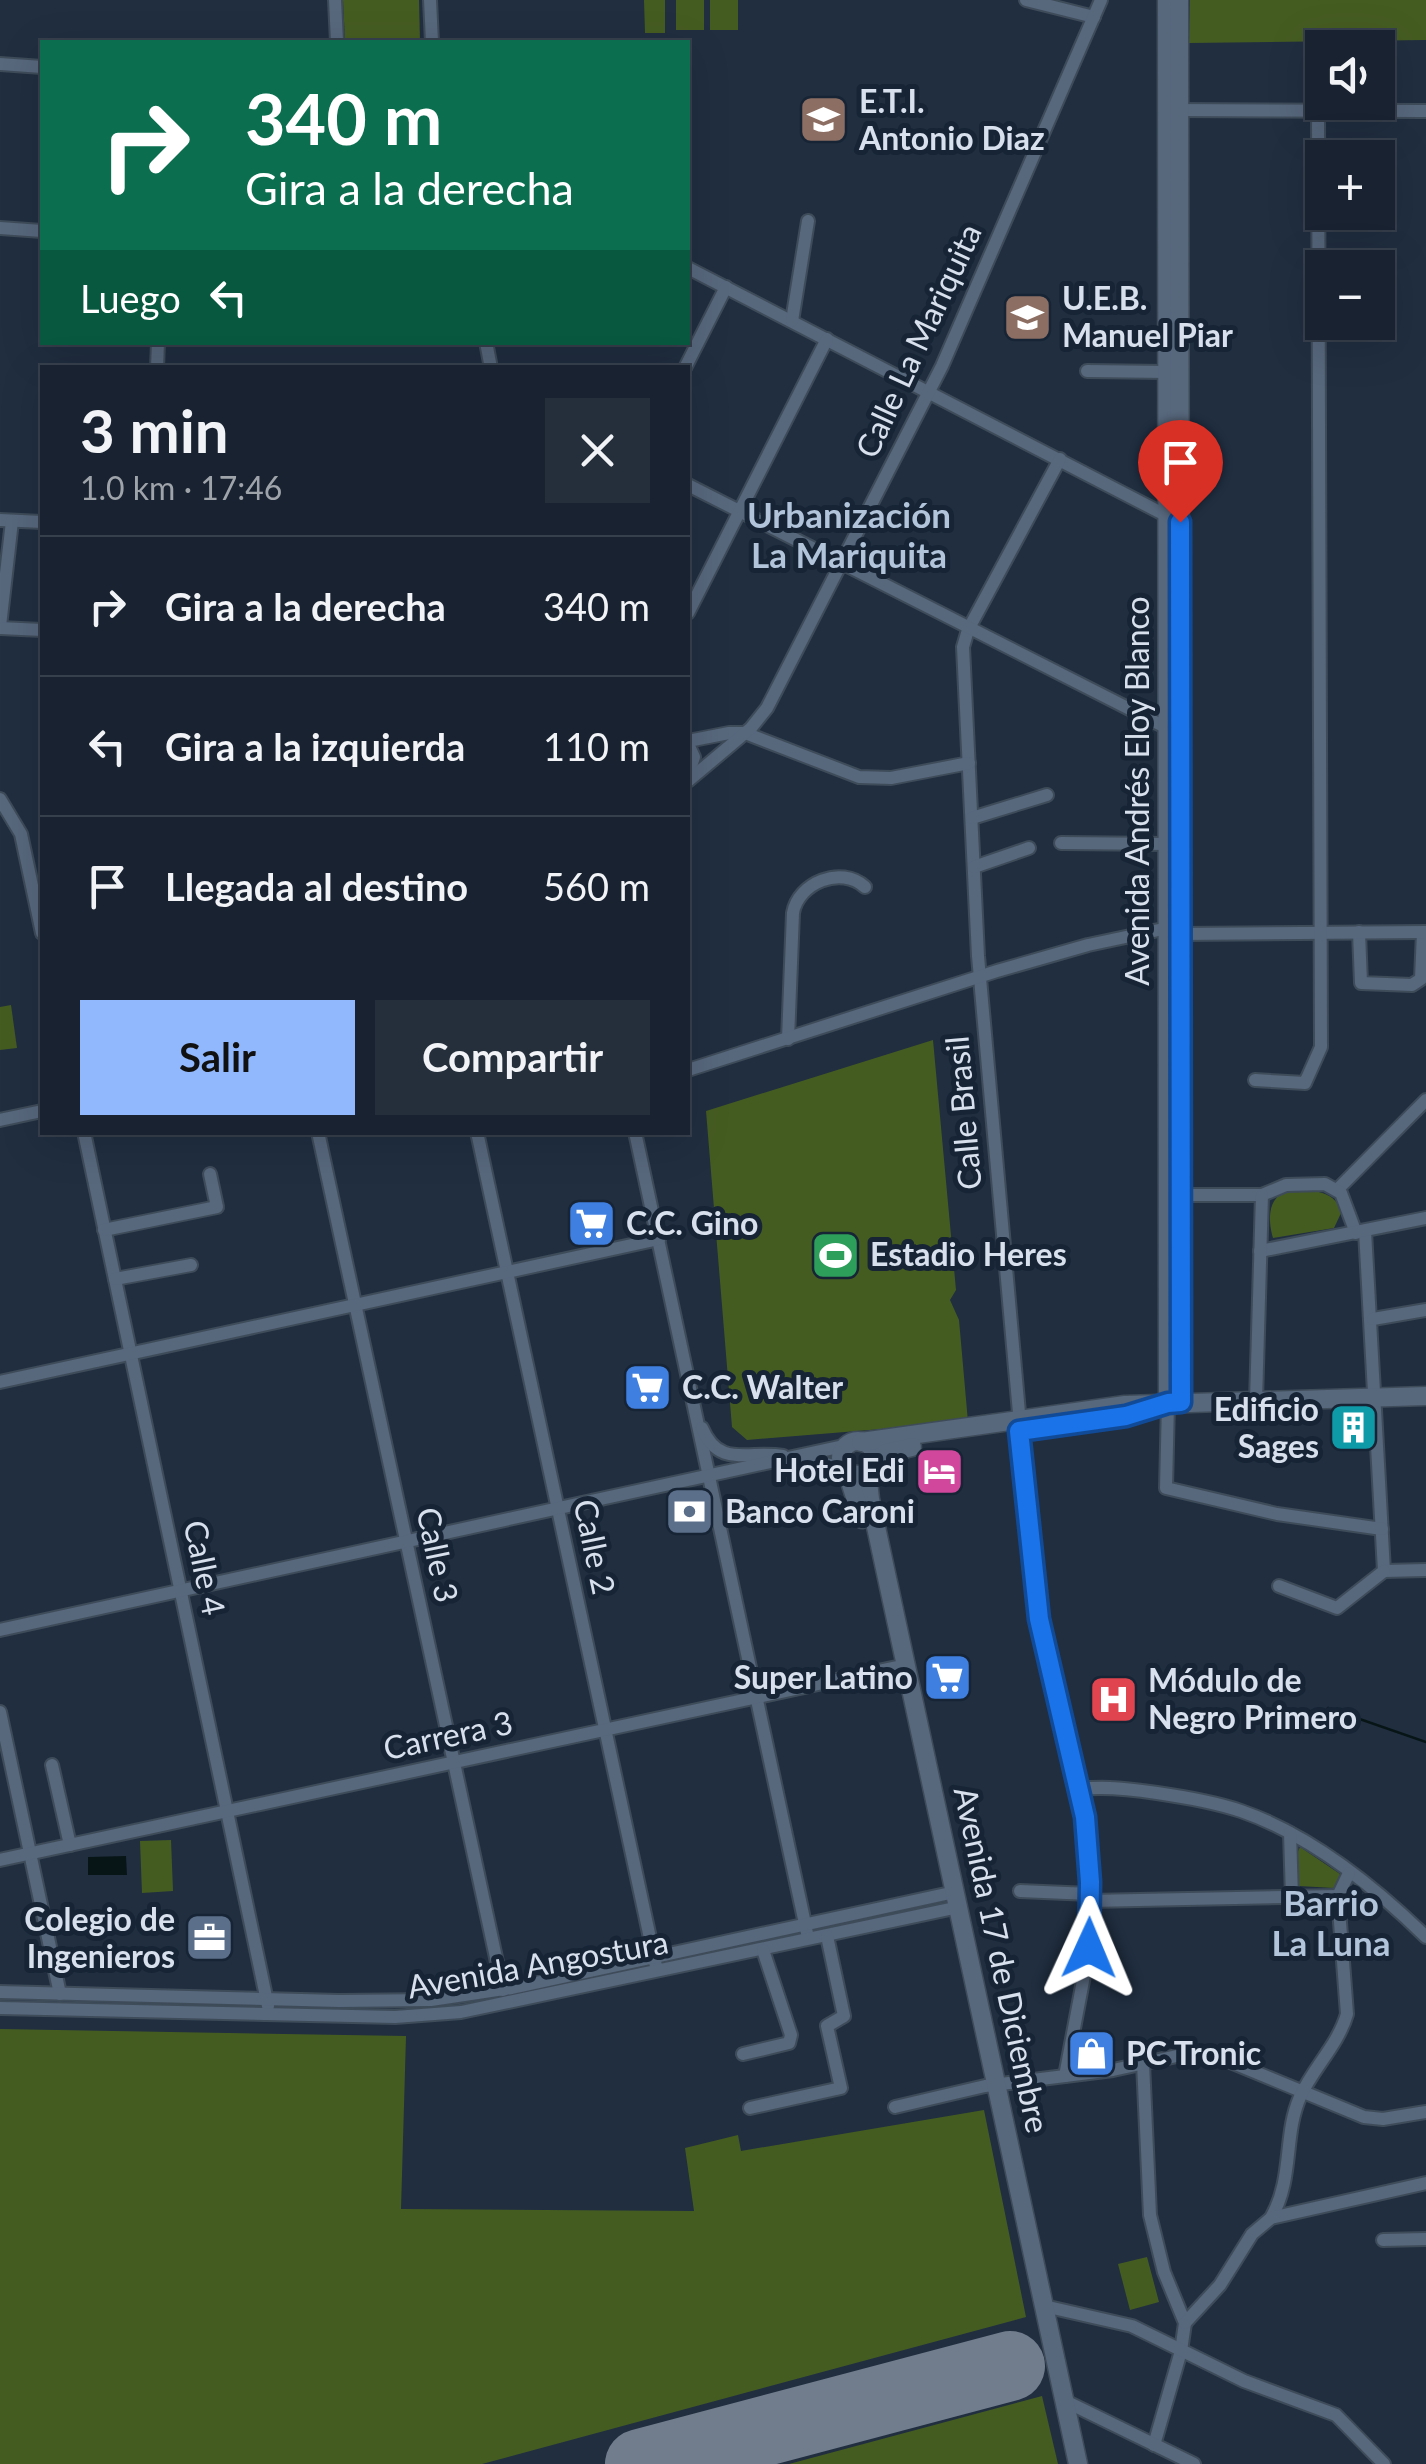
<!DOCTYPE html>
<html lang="es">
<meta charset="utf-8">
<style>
:root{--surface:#182230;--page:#252f3c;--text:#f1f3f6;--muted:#9fa4ab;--line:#363f4c;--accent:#91b8fd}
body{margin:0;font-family:Lato,sans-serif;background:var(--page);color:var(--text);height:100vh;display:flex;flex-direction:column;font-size:38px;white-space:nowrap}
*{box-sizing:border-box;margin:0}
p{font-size:32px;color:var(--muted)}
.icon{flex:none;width:55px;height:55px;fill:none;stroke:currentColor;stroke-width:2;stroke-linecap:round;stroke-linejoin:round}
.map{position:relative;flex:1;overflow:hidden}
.drawer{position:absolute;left:40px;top:365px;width:650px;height:770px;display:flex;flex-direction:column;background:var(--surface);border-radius:0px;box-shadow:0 10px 40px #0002,0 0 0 2px var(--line)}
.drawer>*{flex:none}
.banner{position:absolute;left:40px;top:40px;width:650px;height:305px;border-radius:0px;box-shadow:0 10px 40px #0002,0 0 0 2px var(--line);background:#0b6e4f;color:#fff;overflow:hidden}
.tools{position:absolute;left:1305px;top:30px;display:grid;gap:20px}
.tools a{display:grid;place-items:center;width:90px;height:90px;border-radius:0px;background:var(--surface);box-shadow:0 10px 40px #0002,0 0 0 2px var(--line);font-size:50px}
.pin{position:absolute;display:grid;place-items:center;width:85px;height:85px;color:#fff;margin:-102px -42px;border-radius:50% 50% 50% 0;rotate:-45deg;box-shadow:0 0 10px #0007}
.pin .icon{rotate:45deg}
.me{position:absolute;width:110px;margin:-55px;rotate:1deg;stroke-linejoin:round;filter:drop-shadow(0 0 8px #0008)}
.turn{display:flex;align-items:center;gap:35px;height:210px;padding:0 40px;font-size:45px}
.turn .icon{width:130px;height:130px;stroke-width:2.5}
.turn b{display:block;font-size:70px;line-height:85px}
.then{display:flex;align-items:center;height:95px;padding:0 40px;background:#0003;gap:20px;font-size:38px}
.round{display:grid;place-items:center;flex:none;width:105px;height:105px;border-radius:0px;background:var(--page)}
.headline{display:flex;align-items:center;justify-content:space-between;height:170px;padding:0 40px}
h1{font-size:60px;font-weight:700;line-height:75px}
.cta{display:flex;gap:20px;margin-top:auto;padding:20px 40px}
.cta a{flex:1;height:115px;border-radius:0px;background:var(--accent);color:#111;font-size:40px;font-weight:700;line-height:115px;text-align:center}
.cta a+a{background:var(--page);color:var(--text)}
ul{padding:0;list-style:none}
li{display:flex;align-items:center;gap:30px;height:140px;padding:0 40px;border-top:2px solid var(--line)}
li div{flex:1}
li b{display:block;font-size:38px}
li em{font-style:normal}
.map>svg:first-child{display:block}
</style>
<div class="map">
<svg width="1426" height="2464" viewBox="0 0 1426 2464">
<rect width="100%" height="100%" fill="#202e40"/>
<g fill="#455c21">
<polygon points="343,0 419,0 420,42 345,42"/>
<polygon points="644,0 665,0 665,33 645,33"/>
<rect x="676" y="0" width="28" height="30"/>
<rect x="710" y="0" width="28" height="30"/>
<polygon points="1190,0 1426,0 1426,40 1189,43"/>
<polygon points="11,1005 17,1048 0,1050 0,1007"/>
<polygon points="933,1040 956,1290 950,1300 959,1320 968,1422 747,1440 732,1427 706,1111"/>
<path d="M1287 1191C1309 1190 1332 1188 1342 1211L1334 1228 1273 1238C1268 1221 1267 1198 1287 1191Z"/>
<polygon points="171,1840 173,1891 142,1893 140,1841"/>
<polygon points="1300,1847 1340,1874 1334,1888 1299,1886 1296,1856"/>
<polygon points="0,2029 406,2036 401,2209 694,2211 685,2148 738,2135 741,2151 984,2110 1026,2317 482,2464 0,2464"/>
<polygon points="1147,2257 1159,2302 1130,2310 1118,2264"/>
<polygon points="1042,2396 1058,2464 789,2464"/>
</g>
<polygon fill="#081516" points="126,1856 127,1875 88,1875 88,1857"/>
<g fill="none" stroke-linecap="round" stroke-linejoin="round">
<polyline stroke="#081516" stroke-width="2.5" points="1328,1708 1426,1742"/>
<polyline stroke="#717d8c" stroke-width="70" points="640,2464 1010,2366"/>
<defs>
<g id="street">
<polyline points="335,0 337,42"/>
<polyline points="430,0 432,42"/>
<polyline points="1026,0 1094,17"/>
<polyline points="0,64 42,67"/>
<polyline points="1174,110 1426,111"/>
<polyline points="0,228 42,231"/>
<polyline points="688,268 1173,519"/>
<polyline points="792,321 808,221"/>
<polyline points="486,342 491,368"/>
<polyline points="157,368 158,342"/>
<polyline points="685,368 726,287"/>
<polyline points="1087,371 1167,372"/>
<polyline points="1060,459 968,630 963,647 978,956 1035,1591 1080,1789 1088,1839 1089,1949 1065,2076"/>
<polyline points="688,485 1171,730"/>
<polyline points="0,520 42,522"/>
<polyline points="688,613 827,339"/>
<polyline points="0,626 12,521"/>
<polyline points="0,628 42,630"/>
<polyline points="688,741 729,733 745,733 859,777 891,778 969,763"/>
<polyline points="688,744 694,757 688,775"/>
<polyline points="688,781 751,728 767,708 942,366 1101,0"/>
<polyline points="0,799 21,834 42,933"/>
<polyline points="972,818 1047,795"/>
<polyline points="1061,843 1168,844"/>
<polyline points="974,867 1029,848"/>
<polyline points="1359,932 1361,983 1412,985 1421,979 1423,932"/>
<path d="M788 1039 793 913C798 883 841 865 865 887"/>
<polyline points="688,1070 997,971 1088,945 1168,928 1180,934 1426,932"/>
<polyline points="1255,1080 1305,1083 1321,1047 1318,111"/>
<polyline points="0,1120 42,1111"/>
<polyline points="84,1132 268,2006"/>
<polyline points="318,1132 503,1990"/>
<polyline points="477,1132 656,1966"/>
<polyline points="635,1132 807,1933"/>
<polyline points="1338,1189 1426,1100"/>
<polyline points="1181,1195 1262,1195 1286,1185 1325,1184 1341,1193 1356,1233"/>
<polyline points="104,1230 217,1207 210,1174"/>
<polyline points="1365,1231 1384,1571"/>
<polyline points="1260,1251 1426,1218"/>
<polyline points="115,1279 191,1265"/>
<polyline points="1373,1319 1426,1310"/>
<polyline points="0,1382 659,1239"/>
<polyline points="1256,1401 1262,1195"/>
<polyline points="1168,1403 1166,1488 1277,1514 1382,1529"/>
<path d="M702 1428C719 1469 749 1450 783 1456"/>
<polyline points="803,1459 844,1468"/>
<polyline points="1384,1571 1426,1570"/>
<polyline points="1279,1586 1337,1608 1384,1571"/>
<polyline points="0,1630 848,1445"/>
<polyline points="0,1712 60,1994"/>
<polyline points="52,1765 70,1845"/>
<path d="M1080 1789C1106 1786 1131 1789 1157 1793 1185 1797 1214 1802 1241 1811 1310 1835 1374 1886 1426 1937"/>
<polyline points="1290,1833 1292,1897"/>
<polyline points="0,1860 906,1665"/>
<polyline points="1020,1891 1090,1894"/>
<polyline points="1090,1901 1338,1896"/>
<polyline points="0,1992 339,2001 431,2000 512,1988 955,1892"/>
<polyline points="0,2008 395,2017 461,2012 959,1907"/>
<polyline points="743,2054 789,2043 791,2035 763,1950"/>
<polyline points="1143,2063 1150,2215 1164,2272 1185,2323 1181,2351 1154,2445"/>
<polyline points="895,2107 985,2086 1113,2070 1195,2052 1221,2058 1364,2117 1383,2119 1426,2112"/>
<polyline points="750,2108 841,2088 827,2026 844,2016 827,1936"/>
<path d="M1271 2218C1294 2178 1283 2136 1300 2097 1313 2068 1338 2045 1347 2014L1338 1896 1349 1873"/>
<polyline points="1383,2240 1426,2239"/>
<polyline points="1044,2306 1132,2326 1244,2381 1336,2415 1384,2464"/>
<polyline points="1185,2323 1220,2285 1252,2234 1271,2218 1426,2183"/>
<polyline points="1065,2401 1194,2464"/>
</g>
<g id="secondary">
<polyline points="1167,0 1168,1403"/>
<polyline points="1179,0 1181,1403"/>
<circle cx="858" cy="1458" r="17"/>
<polyline points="861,1442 1125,1405 1426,1396"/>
<polyline points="874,1466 886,1453 912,1447"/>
<polyline points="872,1469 868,1481 870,1499 1078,2464"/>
<polyline points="847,1472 862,1519"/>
</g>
</defs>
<use href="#street" stroke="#3e4b59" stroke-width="16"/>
<use href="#secondary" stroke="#3e4b59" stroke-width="21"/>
<use href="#street" stroke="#57677c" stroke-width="12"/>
<use href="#secondary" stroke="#57677c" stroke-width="18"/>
</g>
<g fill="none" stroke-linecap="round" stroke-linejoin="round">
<defs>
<polyline id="route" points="1089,1948 1090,1882 1085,1817 1039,1619 1019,1431 1126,1416 1168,1403 1181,1402 1180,522"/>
</defs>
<use href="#route" stroke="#114b97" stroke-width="25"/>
<use href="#route" stroke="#1a73e8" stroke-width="18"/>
</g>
<defs>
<symbol id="university-square" viewBox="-11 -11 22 22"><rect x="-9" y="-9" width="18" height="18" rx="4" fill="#8d6e63" stroke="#162435"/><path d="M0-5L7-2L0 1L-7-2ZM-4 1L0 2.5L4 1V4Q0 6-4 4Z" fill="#fff"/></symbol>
<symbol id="school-square" viewBox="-11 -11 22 22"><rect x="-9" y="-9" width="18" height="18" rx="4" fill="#8d6e63" stroke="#162435"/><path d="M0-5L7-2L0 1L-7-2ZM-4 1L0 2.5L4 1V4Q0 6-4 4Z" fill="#fff"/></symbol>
<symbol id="supermarket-square" viewBox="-11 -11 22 22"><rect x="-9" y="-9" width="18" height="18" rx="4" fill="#3f7fe0" stroke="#162435"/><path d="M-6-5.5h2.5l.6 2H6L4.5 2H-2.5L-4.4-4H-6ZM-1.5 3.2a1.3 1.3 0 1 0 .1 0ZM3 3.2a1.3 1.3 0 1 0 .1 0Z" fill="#fff"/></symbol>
<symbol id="stadium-square" viewBox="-11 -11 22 22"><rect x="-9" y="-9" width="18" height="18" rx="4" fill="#2e9e5b" stroke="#162435"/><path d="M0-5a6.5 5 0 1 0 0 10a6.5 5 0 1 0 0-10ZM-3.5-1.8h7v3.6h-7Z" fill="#fff"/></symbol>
<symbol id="building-square" viewBox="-11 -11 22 22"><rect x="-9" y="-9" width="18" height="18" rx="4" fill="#0f9aa8" stroke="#162435"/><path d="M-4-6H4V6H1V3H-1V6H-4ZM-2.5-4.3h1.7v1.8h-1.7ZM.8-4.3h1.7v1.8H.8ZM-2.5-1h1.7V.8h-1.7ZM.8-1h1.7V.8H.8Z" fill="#fff"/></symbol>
<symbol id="hotel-square" viewBox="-11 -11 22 22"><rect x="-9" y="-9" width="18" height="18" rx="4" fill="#d1479c" stroke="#162435"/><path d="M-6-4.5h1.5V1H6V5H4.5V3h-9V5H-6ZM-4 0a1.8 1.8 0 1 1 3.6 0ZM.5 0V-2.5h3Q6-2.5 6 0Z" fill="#fff"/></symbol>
<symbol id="bank-square" viewBox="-11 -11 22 22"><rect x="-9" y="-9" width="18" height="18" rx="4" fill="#5c6f8a" stroke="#162435"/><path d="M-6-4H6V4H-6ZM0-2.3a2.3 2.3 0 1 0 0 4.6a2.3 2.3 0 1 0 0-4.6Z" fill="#fff"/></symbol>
<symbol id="hospital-square" viewBox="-11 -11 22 22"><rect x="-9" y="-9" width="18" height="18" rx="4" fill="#e0444e" stroke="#162435"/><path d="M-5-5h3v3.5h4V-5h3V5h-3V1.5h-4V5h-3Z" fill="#fff"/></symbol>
<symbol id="office-square" viewBox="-11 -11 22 22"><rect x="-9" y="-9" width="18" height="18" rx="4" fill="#5c6f8a" stroke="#162435"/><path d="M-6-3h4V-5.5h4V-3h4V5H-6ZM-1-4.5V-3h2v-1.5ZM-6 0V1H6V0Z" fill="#fff"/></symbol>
<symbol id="shop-square" viewBox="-11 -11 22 22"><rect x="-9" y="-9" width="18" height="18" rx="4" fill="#3f7fe0" stroke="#162435"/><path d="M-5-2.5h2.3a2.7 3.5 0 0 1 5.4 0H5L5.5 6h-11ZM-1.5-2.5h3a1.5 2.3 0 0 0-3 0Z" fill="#fff"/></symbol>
</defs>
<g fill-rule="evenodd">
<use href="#university-square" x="796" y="92" width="55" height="55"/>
<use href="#school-square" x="1000" y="290" width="55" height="55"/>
<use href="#supermarket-square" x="564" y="1196" width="55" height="55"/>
<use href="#stadium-square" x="808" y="1228" width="55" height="55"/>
<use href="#supermarket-square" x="620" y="1360" width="55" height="55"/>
<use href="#building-square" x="1326" y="1400" width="55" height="55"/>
<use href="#hotel-square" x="912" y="1444" width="55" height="55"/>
<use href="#bank-square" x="662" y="1484" width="55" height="55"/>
<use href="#supermarket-square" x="920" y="1650" width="55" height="55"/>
<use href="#hospital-square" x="1086" y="1672" width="55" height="55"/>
<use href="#office-square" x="182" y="1910" width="55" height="55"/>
<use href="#shop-square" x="1064" y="2026" width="55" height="55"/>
</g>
<g text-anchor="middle" stroke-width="10" stroke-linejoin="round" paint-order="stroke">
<g font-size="32" font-weight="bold" fill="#d7e0ec" stroke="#162435" text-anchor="start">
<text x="859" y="113">E.T.I.<tspan x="859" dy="37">Antonio Diaz</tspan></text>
<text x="1062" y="310">U.E.B.<tspan x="1062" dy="37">Manuel Piar</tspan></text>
<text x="626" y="1235">C.C. Gino</text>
<text x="870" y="1266">Estadio Heres</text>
<text x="682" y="1399">C.C. Walter</text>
<text x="1319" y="1421" text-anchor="end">Edificio<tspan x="1319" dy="37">Sages</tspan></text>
<text x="905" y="1482" text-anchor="end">Hotel Edi</text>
<text x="725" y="1523">Banco Caroni</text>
<text x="913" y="1689" text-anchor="end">Super Latino</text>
<text x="1148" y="1692">Módulo de<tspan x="1148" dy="37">Negro Primero</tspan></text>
<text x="175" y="1931" text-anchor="end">Colegio de<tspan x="175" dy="37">Ingenieros</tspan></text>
<text x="1126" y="2065">PC Tronic</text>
</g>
<g font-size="32" fill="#d7e0ec" stroke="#162435">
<text transform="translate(919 341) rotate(-65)" y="11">Calle La Mariquita</text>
<text transform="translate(1138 791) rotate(-90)" y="11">Avenida Andrés Eloy Blanco</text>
<text transform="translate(964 1113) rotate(-95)" y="11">Calle Brasil</text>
<text transform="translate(594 1547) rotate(78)" y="11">Calle 2</text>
<text transform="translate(437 1555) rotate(78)" y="11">Calle 3</text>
<text transform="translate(204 1568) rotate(78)" y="11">Calle 4</text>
<text transform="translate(448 1736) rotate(-12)" y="11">Carrera 3</text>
<text transform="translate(1001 1960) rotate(78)" y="11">Avenida 17 de Diciembre</text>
<text transform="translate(538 1965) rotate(-10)" y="11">Avenida Angostura</text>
</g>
<g font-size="35" font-weight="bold" fill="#b1c4da" stroke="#162435">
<text x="849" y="528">Urbanización<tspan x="849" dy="40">La Mariquita</tspan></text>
<text x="1331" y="1916">Barrio<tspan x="1331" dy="40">La Luna</tspan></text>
</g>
</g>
</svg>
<div class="tools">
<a><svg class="icon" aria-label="sound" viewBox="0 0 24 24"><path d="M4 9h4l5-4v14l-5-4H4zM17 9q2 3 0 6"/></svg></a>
<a>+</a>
<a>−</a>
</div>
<div class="pin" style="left:1180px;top:522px;background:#d93025"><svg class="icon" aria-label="arrive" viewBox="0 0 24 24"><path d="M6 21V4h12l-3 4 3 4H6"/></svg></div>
<svg class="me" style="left:1089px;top:1948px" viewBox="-20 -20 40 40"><path d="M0-17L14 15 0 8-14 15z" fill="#1a73e8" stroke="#fff" stroke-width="4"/></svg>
<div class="banner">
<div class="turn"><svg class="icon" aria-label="right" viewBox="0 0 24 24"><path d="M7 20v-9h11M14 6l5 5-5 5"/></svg><div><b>340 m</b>Gira a la derecha</div></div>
<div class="then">Luego<svg class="icon" aria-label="left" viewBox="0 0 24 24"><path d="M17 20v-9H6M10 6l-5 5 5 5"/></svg></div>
</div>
<section class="drawer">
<div class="headline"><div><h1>3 min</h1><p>1.0 km · 17:46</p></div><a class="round"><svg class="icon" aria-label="close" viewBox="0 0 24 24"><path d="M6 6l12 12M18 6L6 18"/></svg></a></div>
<ul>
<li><svg class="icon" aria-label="right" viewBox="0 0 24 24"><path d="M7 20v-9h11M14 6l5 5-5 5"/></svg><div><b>Gira a la derecha</b></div><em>340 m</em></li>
<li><svg class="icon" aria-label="left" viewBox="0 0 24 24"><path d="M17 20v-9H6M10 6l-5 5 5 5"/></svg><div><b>Gira a la izquierda</b></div><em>110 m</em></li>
<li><svg class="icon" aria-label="arrive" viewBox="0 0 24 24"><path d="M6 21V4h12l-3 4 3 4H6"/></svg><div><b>Llegada al destino</b></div><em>560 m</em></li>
</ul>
<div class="cta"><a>Salir</a><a>Compartir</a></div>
</section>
</div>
